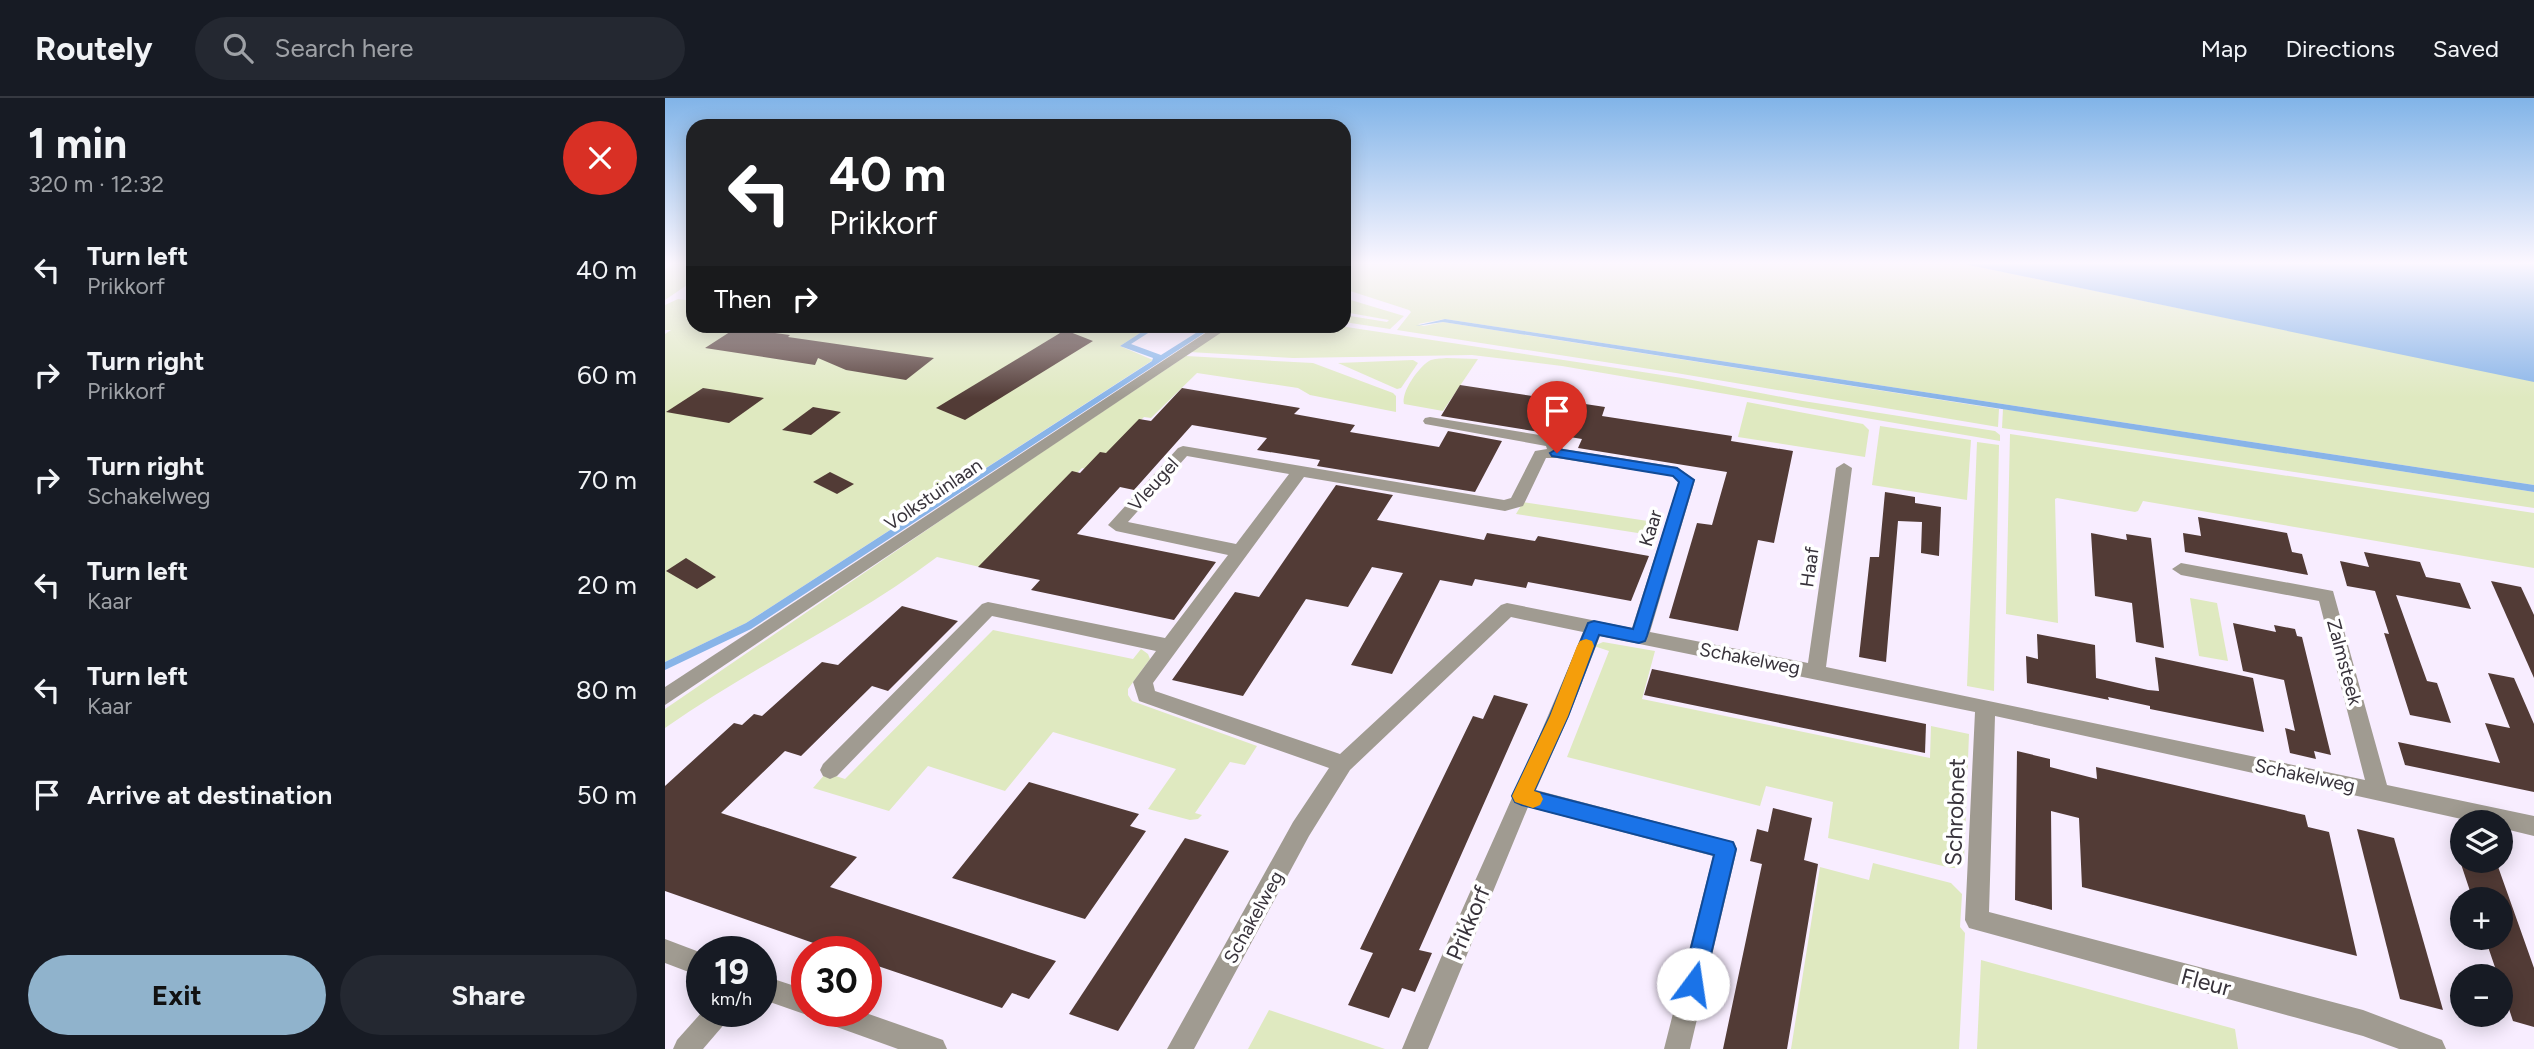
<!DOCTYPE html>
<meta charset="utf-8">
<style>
:root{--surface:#171b24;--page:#242831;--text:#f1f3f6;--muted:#9ea1a6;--line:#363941;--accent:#90b3cc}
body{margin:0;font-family:Figtree,sans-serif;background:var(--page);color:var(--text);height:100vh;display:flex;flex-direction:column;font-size:26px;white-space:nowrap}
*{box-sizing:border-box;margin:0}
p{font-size:23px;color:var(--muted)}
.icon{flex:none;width:38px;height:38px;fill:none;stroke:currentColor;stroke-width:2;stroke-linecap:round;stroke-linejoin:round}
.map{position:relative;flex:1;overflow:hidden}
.panel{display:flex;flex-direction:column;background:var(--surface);width:665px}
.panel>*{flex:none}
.guide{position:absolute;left:21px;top:21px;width:665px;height:214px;border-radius:21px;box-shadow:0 4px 18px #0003;background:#202124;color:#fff;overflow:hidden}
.fabs{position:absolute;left:1785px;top:712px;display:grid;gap:14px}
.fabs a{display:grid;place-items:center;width:63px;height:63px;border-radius:50%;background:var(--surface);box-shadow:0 4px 18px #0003;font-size:35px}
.speed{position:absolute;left:21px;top:838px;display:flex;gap:14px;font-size:35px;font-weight:700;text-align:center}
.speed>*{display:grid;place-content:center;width:91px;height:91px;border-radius:50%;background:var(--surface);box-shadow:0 4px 18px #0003;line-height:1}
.speed small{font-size:18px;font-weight:400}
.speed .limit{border:10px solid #d22;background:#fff;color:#111}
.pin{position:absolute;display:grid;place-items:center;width:60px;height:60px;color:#fff;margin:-72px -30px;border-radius:50% 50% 50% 0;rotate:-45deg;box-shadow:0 0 7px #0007}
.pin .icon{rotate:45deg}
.me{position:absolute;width:77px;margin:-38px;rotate:14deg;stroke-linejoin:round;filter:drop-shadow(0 0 5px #0008)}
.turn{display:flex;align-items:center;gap:24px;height:147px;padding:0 28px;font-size:32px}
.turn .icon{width:91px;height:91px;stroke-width:2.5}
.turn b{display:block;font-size:49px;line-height:60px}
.then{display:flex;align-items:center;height:66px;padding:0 28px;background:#0003;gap:14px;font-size:26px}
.round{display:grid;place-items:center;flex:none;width:74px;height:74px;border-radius:37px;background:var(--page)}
.overview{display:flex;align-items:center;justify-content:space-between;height:119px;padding:0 28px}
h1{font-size:42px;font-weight:700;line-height:52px}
.action{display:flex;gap:14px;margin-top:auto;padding:14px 28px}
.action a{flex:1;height:80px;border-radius:42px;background:var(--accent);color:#111;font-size:28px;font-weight:700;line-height:80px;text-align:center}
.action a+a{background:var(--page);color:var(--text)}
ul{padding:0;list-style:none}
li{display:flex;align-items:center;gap:21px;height:105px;padding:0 28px}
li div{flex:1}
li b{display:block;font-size:26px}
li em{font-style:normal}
header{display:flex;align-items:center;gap:42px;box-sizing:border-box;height:98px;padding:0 35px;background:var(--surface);border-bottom:2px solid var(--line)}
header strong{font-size:33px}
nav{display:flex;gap:38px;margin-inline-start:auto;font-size:24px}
.search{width:490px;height:63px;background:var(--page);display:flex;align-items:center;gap:18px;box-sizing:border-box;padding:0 24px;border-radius:38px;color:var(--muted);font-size:26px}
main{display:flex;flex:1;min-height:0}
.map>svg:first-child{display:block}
</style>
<header>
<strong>Routely</strong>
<div class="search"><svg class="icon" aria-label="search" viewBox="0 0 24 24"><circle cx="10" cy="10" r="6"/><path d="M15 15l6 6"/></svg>Search here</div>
<nav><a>Map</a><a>Directions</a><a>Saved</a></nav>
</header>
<main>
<section class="panel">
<div class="overview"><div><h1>1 min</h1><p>320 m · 12:32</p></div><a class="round" style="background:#d93025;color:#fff"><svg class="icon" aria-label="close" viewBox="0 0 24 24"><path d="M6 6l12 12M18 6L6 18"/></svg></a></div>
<ul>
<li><svg class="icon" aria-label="left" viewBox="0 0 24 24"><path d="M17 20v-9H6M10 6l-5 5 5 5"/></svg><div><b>Turn left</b><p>Prikkorf</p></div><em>40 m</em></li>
<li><svg class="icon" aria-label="right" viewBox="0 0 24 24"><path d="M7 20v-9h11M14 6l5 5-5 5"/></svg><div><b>Turn right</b><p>Prikkorf</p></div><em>60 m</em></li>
<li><svg class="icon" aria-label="right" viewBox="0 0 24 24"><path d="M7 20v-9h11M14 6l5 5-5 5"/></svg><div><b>Turn right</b><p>Schakelweg</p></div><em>70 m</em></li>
<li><svg class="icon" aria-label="left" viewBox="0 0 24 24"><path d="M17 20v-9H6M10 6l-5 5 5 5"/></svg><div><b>Turn left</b><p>Kaar</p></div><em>20 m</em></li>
<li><svg class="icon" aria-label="left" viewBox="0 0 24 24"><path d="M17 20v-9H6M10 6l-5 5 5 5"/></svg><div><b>Turn left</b><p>Kaar</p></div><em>80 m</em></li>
<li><svg class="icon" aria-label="arrive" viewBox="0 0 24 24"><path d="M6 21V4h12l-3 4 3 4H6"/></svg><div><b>Arrive at destination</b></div><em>50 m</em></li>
</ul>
<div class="action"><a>Exit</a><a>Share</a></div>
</section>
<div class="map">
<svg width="1869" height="951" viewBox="0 0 1869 951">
<rect width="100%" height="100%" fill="#f8edff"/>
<g fill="#dfe9c0">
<polygon points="8,166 28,166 28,183 0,202 0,171"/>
<polygon points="679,166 1299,166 1869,283 1869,387 780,221 753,226 759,228 778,224 1334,311 1333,329 1011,275 732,232 746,214 744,212 679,191"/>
<polygon points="679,200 739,218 725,231 679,224 679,217 722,224 724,222 679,214"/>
<polygon points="13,201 28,203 28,228 486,228 455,248 488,262 81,525 0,564 0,236 6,232 0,232 0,207"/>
<polygon points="564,228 675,228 1017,280 1138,303 1330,333 1335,337 1335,343 897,268 807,257 628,260 524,254"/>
<path d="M521 258 648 265 728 295 731 298V314L645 297 633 290 532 275 486 320 479 319 426 372 417 370 319 470 272 459C186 524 88 568 0 630V611L310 399Z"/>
<path d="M781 260 813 261 778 313 739 306C736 294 753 270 764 263 769 260 776 261 781 260Z"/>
<polygon points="748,262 753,265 736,290 732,291 673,265"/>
<polygon points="1082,304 1198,326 1204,332 1200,359 1073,339"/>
<polygon points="1338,311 1869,394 1869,410 1337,330"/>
<polygon points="1215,328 1306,342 1302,402 1207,387"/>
<polygon points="1345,336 1869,415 1869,470 1478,403 1473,413 1470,414 1392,400 1390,401 1393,525 1341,516"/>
<polygon points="1312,344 1334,347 1329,593 1302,588"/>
<polygon points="858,404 996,425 992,438 851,416"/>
<polygon points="1525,500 1552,505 1563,563 1534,558"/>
<polygon points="328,532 468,561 476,551 483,556 485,561 463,591 463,597 467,603 592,648 580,667 565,664 530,715 537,717 533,721 525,722 483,711 511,671 388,634 340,693 263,668 224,713 148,690 161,675 180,681"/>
<polygon points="938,544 990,553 977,601 1265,660 1266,628 1304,636 1299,763 1295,770 1286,770 1163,740 1168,704 1101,688 1095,708 902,659 944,553 929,548"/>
<polygon points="1208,765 1286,785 1297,796 1295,829 1300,835 1294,951 1126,951 1155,769 1204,782"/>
<polygon points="1316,862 1570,931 1573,951 1312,951"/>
<polygon points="604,912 720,951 583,951"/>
</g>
<g fill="#88b4e8">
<polygon points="1299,166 1869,166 1869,284"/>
<polygon points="780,221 1869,387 1869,394 778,224 750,228"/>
<polygon points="486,228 494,228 466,246 496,257 542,228 550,228 86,531 0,572 0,564 81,525 487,263 488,260 455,248"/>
</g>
<g fill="#523b36">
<polygon points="71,230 125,237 123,239 269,260 241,282 181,272 153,260 150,267 40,250"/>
<polygon points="400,232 428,243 300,322 271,310"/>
<polygon points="795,287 940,309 937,318 1067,338 1066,343 1128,353 1109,445 1093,442 1073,533 1004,520 1032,425 1047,427 1062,374 913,350 917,341 776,318"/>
<polygon points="38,290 64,294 99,300 64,325 1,314"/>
<polygon points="517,290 635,310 629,316 690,327 685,334 774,349 783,333 837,343 810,394 652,368 655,362 592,352 602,340 527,327 469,392 455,389 412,436 551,464 509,522 366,492 375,482 313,469 407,373 415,375 435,354 441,355 474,321 486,323"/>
<polygon points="148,309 176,314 146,337 117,332"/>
<polygon points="165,374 189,386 172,396 148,384"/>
<polygon points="671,387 728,397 712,422 819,442 822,435 870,443 873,438 984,458 966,503 863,484 861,490 810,481 807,488 775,482 727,576 686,567 738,475 707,469 683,509 641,501 578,598 507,582 570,494 594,499"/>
<polygon points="1220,394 1250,399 1250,405 1276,409 1274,458 1256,455 1257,424 1233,423 1221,564 1194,559 1205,459 1214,459"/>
<polygon points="1533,419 1622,435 1627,454 1637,456 1643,477 1520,454 1518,435 1536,438"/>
<polygon points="1426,435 1462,442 1461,436 1486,440 1499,550 1471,544 1467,505 1430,498"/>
<polygon points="1699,454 1755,464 1761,479 1795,485 1806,511 1731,497 1762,583 1772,585 1786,625 1745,617 1719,535 1724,536 1710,493 1682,488 1675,463 1704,469"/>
<polygon points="21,460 51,479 32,491 1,473"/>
<polygon points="1826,483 1856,489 1869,517 1869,580"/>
<polygon points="237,508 293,523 223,593 207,588 136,658 120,653 56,715 192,759 165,789 391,863 364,901 347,895 337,910 201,864 201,854 174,854 0,793 0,688 69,625 77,627 89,616 97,618 157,564 173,567"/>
<polygon points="1568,525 1611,534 1609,527 1630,531 1632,538 1637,539 1666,657 1649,653 1651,661 1625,655 1620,630 1630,633 1619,582 1578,573"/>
<polygon points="1372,536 1430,547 1431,580 1483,592 1494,593 1490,559 1588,580 1599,634 1485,611 1485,608 1443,599 1444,602 1362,585 1361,558 1373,561"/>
<polygon points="987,571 1261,626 1260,655 979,597"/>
<polygon points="1823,575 1849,580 1869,626 1869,694 1740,667 1733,644 1835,665 1820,625 1845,630"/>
<polygon points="829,597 863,606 754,852 767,855 750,894 737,890 724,920 683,907 708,855 695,851 808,618 818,621"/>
<polygon points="1352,653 1385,661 1385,669 1432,681 1431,669 1640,717 1643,729 1664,734 1692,858 1417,789 1414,720 1386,713 1387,812 1350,802"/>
<polygon points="364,684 474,716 465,728 481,733 420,821 287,780"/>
<polygon points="1108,710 1147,720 1139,762 1153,766 1122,951 1058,951 1097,766 1085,763 1092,731 1103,734"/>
<polygon points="1692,731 1729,740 1778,912 1735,901"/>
<polygon points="520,740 564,753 453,933 404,916"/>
<polygon points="1795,763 1831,763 1869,870 1869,929 1848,923 1836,887 1836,878 1833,878 1820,840 1836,840 1836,802 1808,802"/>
</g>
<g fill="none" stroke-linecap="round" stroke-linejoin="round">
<g fill="#a09b91" fill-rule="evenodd">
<polygon points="551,228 566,228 0,607 0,589"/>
<path d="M765 319 887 339 892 341 898 351 1012 369 1030 382 985 534 1143 565 1171 370 1179 365 1187 370 1161 569 1700 682 1654 503 1516 477 1507 471 1516 465 1668 493 1722 687 1869 718V738L1836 730V724H1810L1330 618 1324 814 1698 912 1777 942 1781 951H1734L1698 938 1304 830 1300 822 1310 614 935 538 904 618 871 692 1069 744 1072 751 1025 951H999L1048 758 863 709 763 951H737C795 811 861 675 918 534L846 519 685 672 644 738 529 951H502L628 724 664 670 474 603 468 584 491 553 327 518 172 678 165 681 158 678 155 672 158 666 317 506 323 504 500 540 563 457 451 433 443 427 513 350 518 348 839 402 846 400 870 353 882 351 881 348 760 326 758 323 760 320ZM522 358 624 376 571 446 463 424ZM881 360H892L1007 378 1014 383 967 530 842 505 836 507 675 656 490 593 488 585 639 379 840 413 858 408Z"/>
<polygon points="0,841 37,855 37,879 0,865"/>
<polygon points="96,877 142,892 142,914 151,914 142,917 96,901"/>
<polygon points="37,914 65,914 62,923 38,951 8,951 12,942"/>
<polygon points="152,914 198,914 278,942 282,951 233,951 155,923"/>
</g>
</g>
<linearGradient id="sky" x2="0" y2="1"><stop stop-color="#81b4e8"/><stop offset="0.55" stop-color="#fcf7ff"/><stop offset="1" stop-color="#fcf7ff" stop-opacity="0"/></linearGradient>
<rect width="1869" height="300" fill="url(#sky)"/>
<polygon fill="#1a73e8" stroke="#114b97" stroke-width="2" points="892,351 1012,370 1029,382 982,538 980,543 974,545 934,537 903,618 869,693 1068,744 1071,751 1039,886 1036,893 1028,897 1020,893 1017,886 1049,757 857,707 850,704 847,698 885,618 923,525 929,523 968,531 1014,384 1008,378 887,358 885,355"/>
<polygon fill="#f59e0b" points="921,541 927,543 929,548 903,618 869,693 875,695 878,701 875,707 868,710 850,704 847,698 885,618 912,548 915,543"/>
<g text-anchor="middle" stroke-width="7" stroke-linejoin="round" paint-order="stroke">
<g font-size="19" fill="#38333b" stroke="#fff">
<text transform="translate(488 386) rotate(-48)" y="7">Vleugel</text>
<text transform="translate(268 396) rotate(-34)" y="7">Volkstuinlaan</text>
<text transform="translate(985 430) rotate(-73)" y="7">Kaar</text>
<text transform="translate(1144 469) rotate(-82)" y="7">Haaf</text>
<text transform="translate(1085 560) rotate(11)" y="7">Schakelweg</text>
<text transform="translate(1680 564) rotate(75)" y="7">Zalmsteek</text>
<text transform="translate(1640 677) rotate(12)" y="7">Schakelweg</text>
<text transform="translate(588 819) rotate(-61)" y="7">Schakelweg</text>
</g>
<g font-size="23" fill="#38333b" stroke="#fff">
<text transform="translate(1290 714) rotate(-88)" y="8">Schrobnet</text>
<text transform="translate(803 825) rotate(-67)" y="8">Prikkorf</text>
<text transform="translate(1541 884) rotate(15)" y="8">Fleur</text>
</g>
</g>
</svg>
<div class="fabs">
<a><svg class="icon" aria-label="layers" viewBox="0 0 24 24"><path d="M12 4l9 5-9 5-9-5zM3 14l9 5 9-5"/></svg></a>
<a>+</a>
<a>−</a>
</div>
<div class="speed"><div>19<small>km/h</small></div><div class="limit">30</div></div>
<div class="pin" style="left:892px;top:355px;background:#d93025"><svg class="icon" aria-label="arrive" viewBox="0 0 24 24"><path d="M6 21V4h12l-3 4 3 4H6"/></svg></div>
<svg class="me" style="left:1028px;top:886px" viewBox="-20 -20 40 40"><circle r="19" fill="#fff"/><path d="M0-13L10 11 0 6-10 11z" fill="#1a73e8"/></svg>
<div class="guide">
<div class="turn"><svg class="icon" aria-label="left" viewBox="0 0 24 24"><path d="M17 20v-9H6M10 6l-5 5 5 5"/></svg><div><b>40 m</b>Prikkorf</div></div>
<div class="then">Then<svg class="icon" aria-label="right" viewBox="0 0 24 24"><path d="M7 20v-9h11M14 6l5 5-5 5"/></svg></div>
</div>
</div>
</main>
